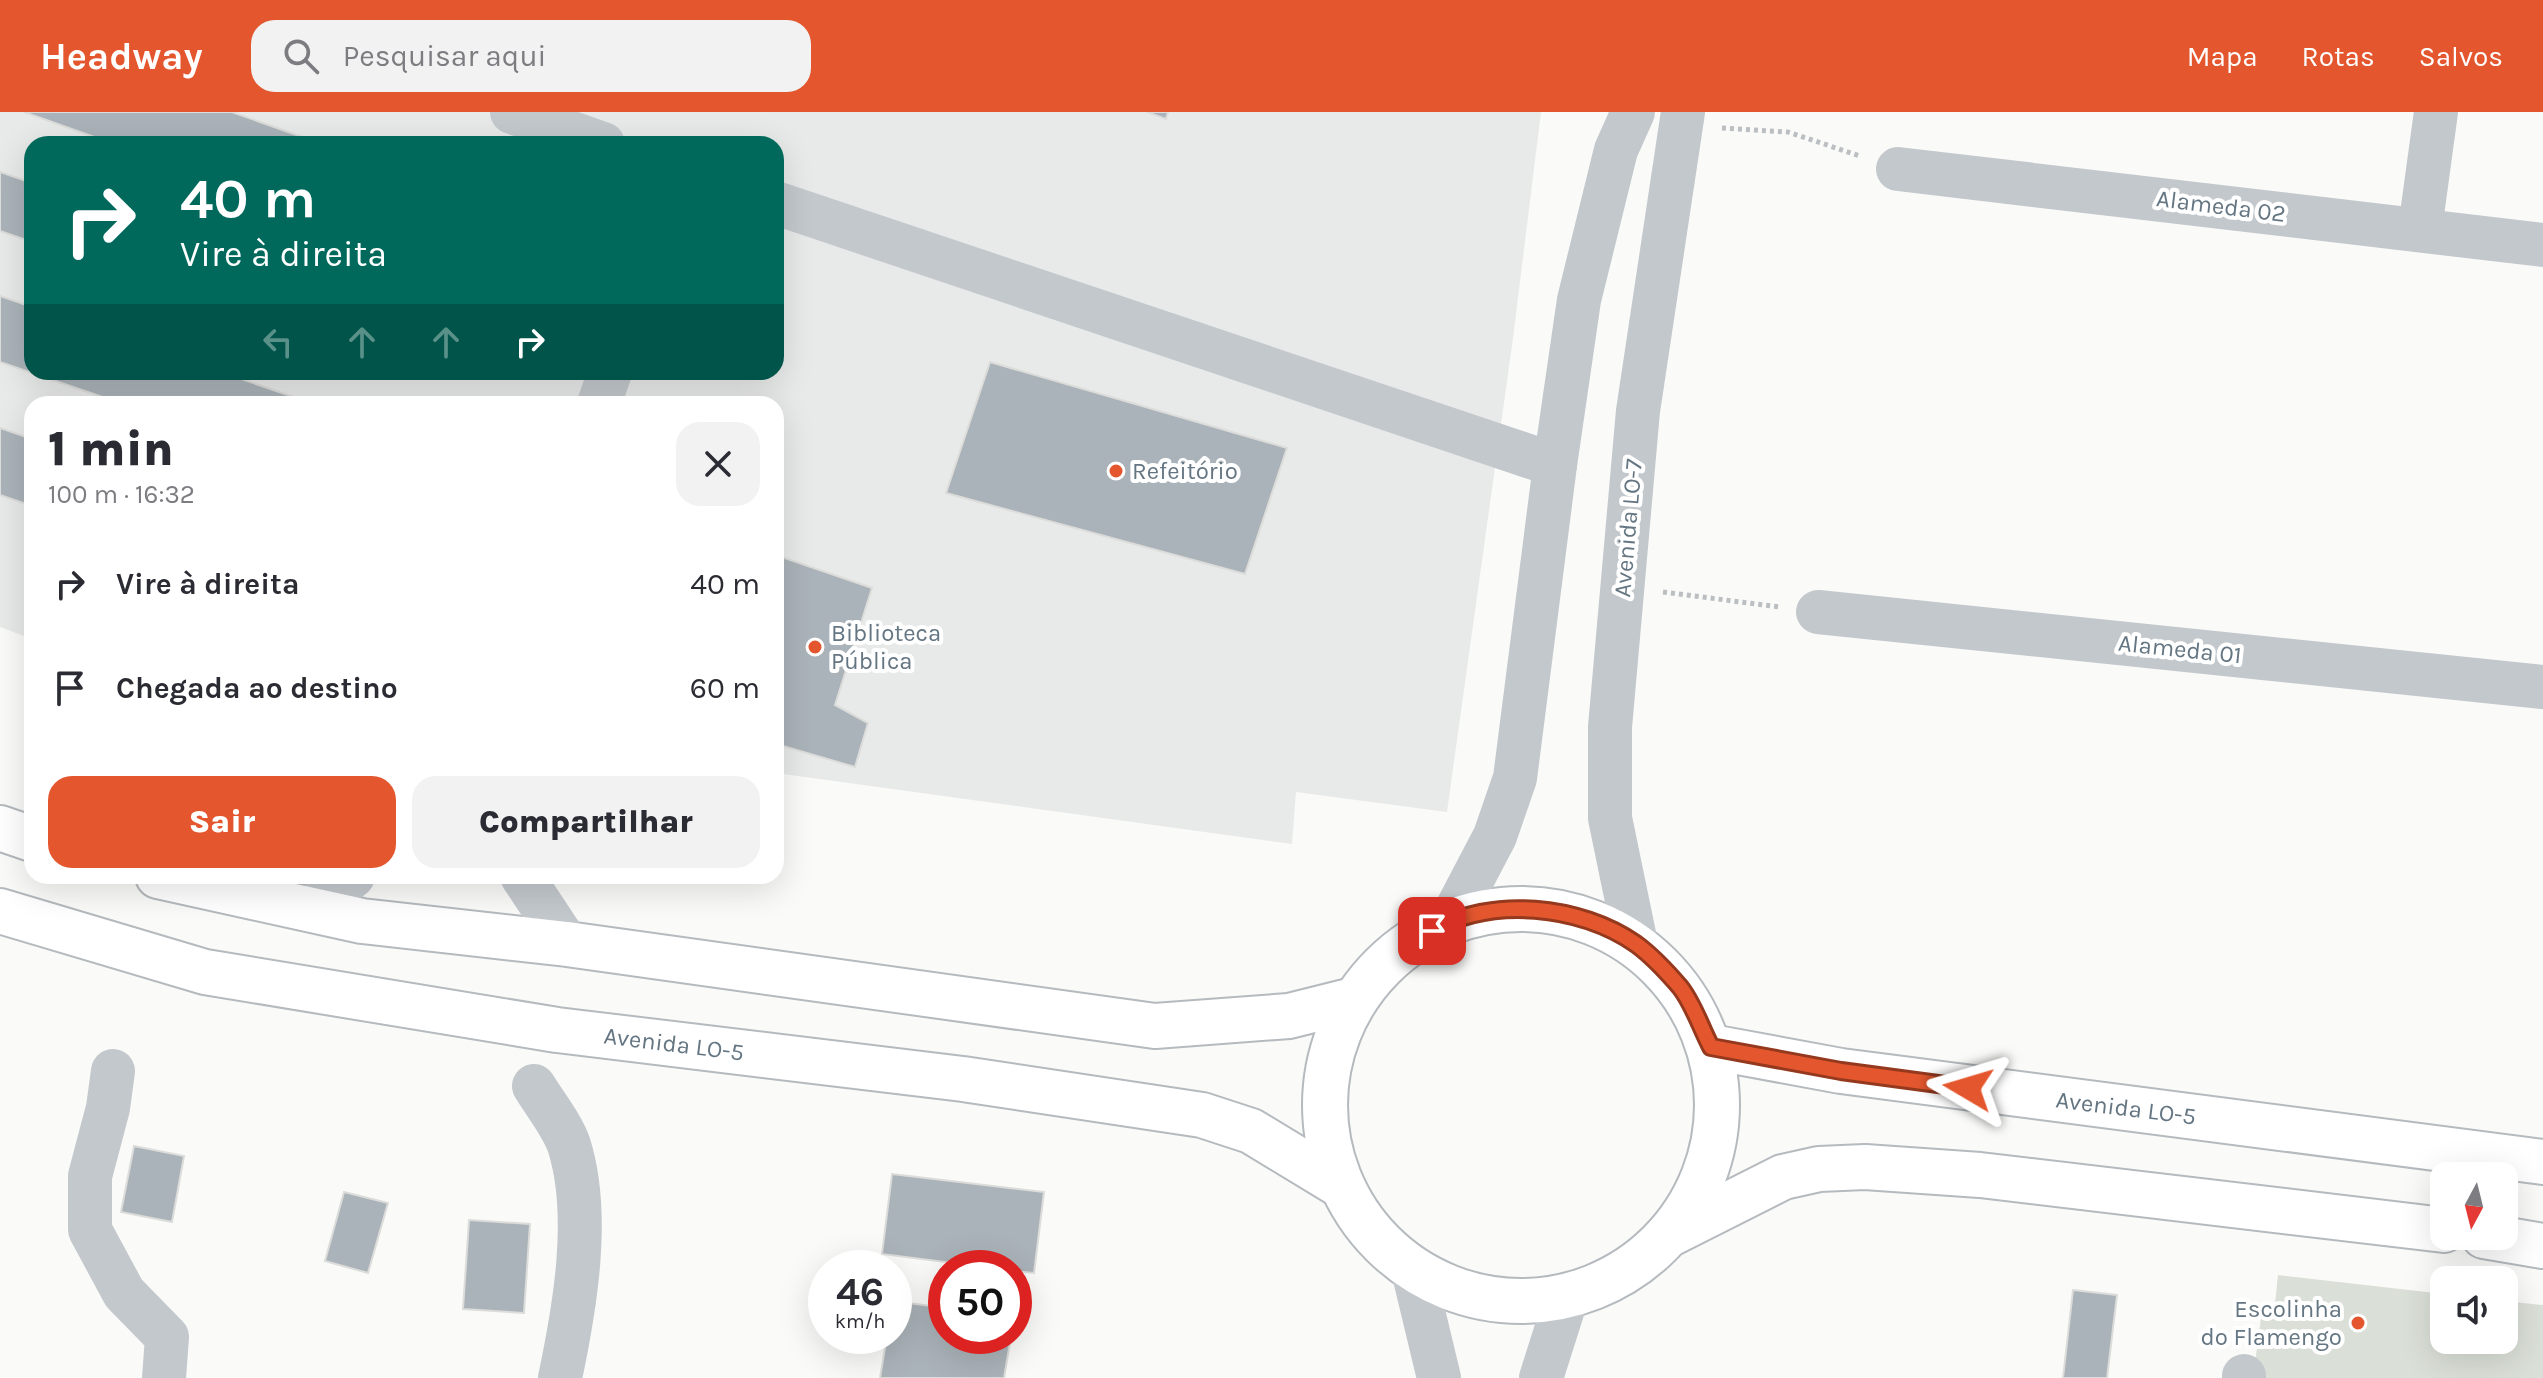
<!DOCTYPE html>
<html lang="pt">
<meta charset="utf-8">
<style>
:root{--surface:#fff;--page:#f2f2f3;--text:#2b2b33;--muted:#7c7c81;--accent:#e4572e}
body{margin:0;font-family:Karla,sans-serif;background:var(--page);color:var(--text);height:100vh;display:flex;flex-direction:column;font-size:30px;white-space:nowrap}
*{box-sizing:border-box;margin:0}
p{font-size:26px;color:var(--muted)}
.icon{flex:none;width:44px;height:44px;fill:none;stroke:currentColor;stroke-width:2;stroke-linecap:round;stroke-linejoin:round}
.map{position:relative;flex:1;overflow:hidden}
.drawer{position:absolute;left:24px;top:284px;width:760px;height:488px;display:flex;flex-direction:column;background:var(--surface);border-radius:24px;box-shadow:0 8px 32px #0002}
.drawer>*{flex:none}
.banner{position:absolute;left:24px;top:24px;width:760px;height:244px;border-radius:24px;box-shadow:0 8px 32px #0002;background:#00695c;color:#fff;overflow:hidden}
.needle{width:52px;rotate:187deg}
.fabs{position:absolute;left:2430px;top:1050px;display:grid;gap:16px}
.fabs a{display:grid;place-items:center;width:88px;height:88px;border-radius:16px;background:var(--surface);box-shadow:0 8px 32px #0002;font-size:40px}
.speed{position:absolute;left:808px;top:1138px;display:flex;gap:16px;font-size:40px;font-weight:700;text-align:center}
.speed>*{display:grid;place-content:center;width:104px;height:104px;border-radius:50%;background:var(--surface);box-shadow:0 8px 32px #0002;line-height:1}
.speed small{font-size:20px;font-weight:400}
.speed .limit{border:12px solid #d22;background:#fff;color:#111}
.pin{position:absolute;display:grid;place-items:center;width:68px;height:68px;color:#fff;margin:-34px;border-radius:16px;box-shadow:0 4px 12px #0006}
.me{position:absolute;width:88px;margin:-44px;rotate:277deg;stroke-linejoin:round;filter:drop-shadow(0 0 6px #0008)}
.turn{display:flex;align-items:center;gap:28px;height:168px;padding:0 24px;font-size:36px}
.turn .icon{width:104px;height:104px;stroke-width:2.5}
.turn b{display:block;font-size:56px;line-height:68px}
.lanes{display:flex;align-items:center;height:76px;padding:0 24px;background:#0003;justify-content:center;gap:40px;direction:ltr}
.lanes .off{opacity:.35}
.round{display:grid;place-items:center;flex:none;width:84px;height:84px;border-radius:24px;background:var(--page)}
.headline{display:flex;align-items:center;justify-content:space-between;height:136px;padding:0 24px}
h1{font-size:48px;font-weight:800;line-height:60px}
.action{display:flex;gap:16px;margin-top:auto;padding:16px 24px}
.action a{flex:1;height:92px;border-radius:24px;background:var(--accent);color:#fff;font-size:32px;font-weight:800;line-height:92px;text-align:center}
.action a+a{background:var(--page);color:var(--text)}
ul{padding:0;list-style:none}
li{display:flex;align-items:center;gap:24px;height:104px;padding:0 24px}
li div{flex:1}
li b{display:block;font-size:30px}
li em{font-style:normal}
header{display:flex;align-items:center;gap:48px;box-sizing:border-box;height:112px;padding:0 40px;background:var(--accent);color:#fff}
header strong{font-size:38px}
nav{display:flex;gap:44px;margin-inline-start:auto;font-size:28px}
.search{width:560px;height:72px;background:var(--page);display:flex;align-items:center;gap:20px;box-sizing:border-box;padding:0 28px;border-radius:24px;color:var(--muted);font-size:30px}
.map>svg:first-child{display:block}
</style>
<header>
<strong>Headway</strong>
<div class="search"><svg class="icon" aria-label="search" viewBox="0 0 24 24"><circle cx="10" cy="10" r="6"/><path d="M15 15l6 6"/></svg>Pesquisar aqui</div>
<nav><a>Mapa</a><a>Rotas</a><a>Salvos</a></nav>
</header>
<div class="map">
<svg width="2543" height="1266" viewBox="0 0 2543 1266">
<rect width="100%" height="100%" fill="#fafaf8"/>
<path fill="#e8e9e9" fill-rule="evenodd" d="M0 0H1541L1513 226 1447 700 1296 680 1292 732 776 661V292H32V527L0 515ZM32 32H776V260H32Z"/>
<polygon fill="#dadfd7" points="2278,1163 2444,1182 2444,1228 2504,1228 2504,1189 2543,1193 2543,1266 2253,1266 2263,1191 2275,1192"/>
<g fill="#aab3b9" stroke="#dcdcda" stroke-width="2">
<polygon points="24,0 232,0 322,32 114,32"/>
<polygon points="1147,0 1168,0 1166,7"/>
<polygon points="0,60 32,71 32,130 0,119"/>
<polygon points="0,184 32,195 32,260 221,260 314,292 123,292 0,250"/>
<polygon points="990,250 1287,336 1245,462 946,381"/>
<polygon points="0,316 32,327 32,394 0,383"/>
<polygon points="776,443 872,476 835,593 868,611 855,655 776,632"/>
<polygon points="134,1034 184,1044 172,1110 121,1100"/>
<polygon points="892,1062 1044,1080 1034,1161 1014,1159 1014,1156 992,1156 882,1142"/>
<polygon points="344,1080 388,1091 368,1161 325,1149"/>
<polygon points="469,1108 530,1112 524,1201 463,1197"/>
<polygon points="2073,1178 2117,1183 2107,1266 2063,1266"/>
<polygon points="894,1189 946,1196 946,1224 1011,1224 1004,1266 880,1266 887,1224 894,1224"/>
</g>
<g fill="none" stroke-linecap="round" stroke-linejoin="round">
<defs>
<g id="major">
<polyline points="0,716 32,727"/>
<polyline points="158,764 362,809 567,832 1155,914 1289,904 1353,888"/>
<circle cx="1521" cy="993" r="196"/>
<polyline points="0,799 205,860 557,918 963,967 1202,1003 1251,1019 1340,1073"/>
<polyline points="1711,935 1841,959 2543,1050"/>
<polyline points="1672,1121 1783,1065 1819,1057 1865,1055 1980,1063 2444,1118"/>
<polyline points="2484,1124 2543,1134"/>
</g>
</defs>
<use href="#major" stroke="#b5babe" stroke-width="48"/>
<g stroke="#bbbfc2" stroke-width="5" stroke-dasharray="4 4" stroke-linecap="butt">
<polyline points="1722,16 1788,20 1860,44"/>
<polyline points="1663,480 1780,495"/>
</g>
<g stroke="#c3c8cc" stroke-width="44">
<polyline points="512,0 603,32"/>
<polyline points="1898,57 2543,133"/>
<polyline points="776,91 1555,353"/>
<polyline points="2420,117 2436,0"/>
<polyline points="599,292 610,260"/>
<polyline points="1818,500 2543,575"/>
<polyline points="522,764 567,832"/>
<polyline points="310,797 353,764"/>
<polyline points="1451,808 1495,724 1515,666 1555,353 1579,188 1616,38 1633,0"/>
<polyline points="1636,832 1610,706 1610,615 1638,299 1683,0"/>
<polyline points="113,959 108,996 90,1064 90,1118 124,1181 167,1225 164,1266"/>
<path d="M534 974C545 992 562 1013 569 1033 591 1103 575 1195 560 1266"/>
<polyline points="1414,1162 1439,1266"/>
<polyline points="1541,1266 1567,1184"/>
<polyline points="2244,1266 2244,1264"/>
</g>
<use href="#major" stroke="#fff" stroke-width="44"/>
</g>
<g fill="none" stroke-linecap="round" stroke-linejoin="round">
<defs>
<path id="route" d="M1432 819C1491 784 1580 793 1636 832 1651 843 1668 861 1680 875 1693 891 1701 916 1711 935L1841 959 1968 976"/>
</defs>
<use href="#route" stroke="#94391e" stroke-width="20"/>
<use href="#route" stroke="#e4572e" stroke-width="14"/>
</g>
<g fill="#e4572e" stroke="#fff" stroke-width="3">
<circle cx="1116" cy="359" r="8"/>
<circle cx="815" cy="535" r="8"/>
<circle cx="2358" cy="1211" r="8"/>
</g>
<g text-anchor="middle" stroke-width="8" stroke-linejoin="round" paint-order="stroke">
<g font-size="24" fill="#657683" stroke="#fff">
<text transform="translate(2221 94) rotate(7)" y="8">Alameda 02</text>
<text transform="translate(1628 416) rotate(-85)" y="8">Avenida LO-7</text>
<text transform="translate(2180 537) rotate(6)" y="8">Alameda 01</text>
<text transform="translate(674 932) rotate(7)" y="8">Avenida LO-5</text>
<text transform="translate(2126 996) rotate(7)" y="8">Avenida LO-5</text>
</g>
<g font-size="24" fill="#657683" stroke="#fff" text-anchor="start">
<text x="1132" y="367">Refeitório</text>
<text x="831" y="529">Biblioteca<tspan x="831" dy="28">Pública</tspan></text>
<text x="2342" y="1205" text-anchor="end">Escolinha<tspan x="2342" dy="28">do Flamengo</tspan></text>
</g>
</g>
</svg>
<div class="fabs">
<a><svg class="needle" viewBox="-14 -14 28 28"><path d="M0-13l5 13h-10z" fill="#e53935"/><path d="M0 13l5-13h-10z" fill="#7c7c81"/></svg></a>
<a><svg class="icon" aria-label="sound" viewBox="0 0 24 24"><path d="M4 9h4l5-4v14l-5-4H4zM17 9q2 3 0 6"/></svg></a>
</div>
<div class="speed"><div>46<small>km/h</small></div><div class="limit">50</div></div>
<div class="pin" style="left:1432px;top:819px;background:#d93025"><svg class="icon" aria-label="arrive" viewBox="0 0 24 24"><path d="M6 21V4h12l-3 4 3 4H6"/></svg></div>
<svg class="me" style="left:1968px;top:976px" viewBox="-20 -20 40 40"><path d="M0-17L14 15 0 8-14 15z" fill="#e4572e" stroke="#fff" stroke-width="4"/></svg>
<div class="banner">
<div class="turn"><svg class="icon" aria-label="right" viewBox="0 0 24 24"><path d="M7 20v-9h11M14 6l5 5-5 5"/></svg><div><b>40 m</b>Vire à direita</div></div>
<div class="lanes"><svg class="icon off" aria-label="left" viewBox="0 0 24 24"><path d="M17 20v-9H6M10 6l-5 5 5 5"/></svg><svg class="icon off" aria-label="ahead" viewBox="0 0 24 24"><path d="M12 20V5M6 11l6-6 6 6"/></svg><svg class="icon off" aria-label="ahead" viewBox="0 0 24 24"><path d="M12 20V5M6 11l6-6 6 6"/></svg><svg class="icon" aria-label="right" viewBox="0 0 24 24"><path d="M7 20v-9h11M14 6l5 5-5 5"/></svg></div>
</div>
<section class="drawer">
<div class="headline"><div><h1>1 min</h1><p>100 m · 16:32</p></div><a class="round"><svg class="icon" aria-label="close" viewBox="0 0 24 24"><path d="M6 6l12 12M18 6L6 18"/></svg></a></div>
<ul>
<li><svg class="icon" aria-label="right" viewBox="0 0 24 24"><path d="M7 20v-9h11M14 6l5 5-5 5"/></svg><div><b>Vire à direita</b></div><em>40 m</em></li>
<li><svg class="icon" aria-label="arrive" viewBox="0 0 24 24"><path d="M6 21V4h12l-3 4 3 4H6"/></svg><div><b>Chegada ao destino</b></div><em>60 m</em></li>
</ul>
<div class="action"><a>Sair</a><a>Compartilhar</a></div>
</section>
</div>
